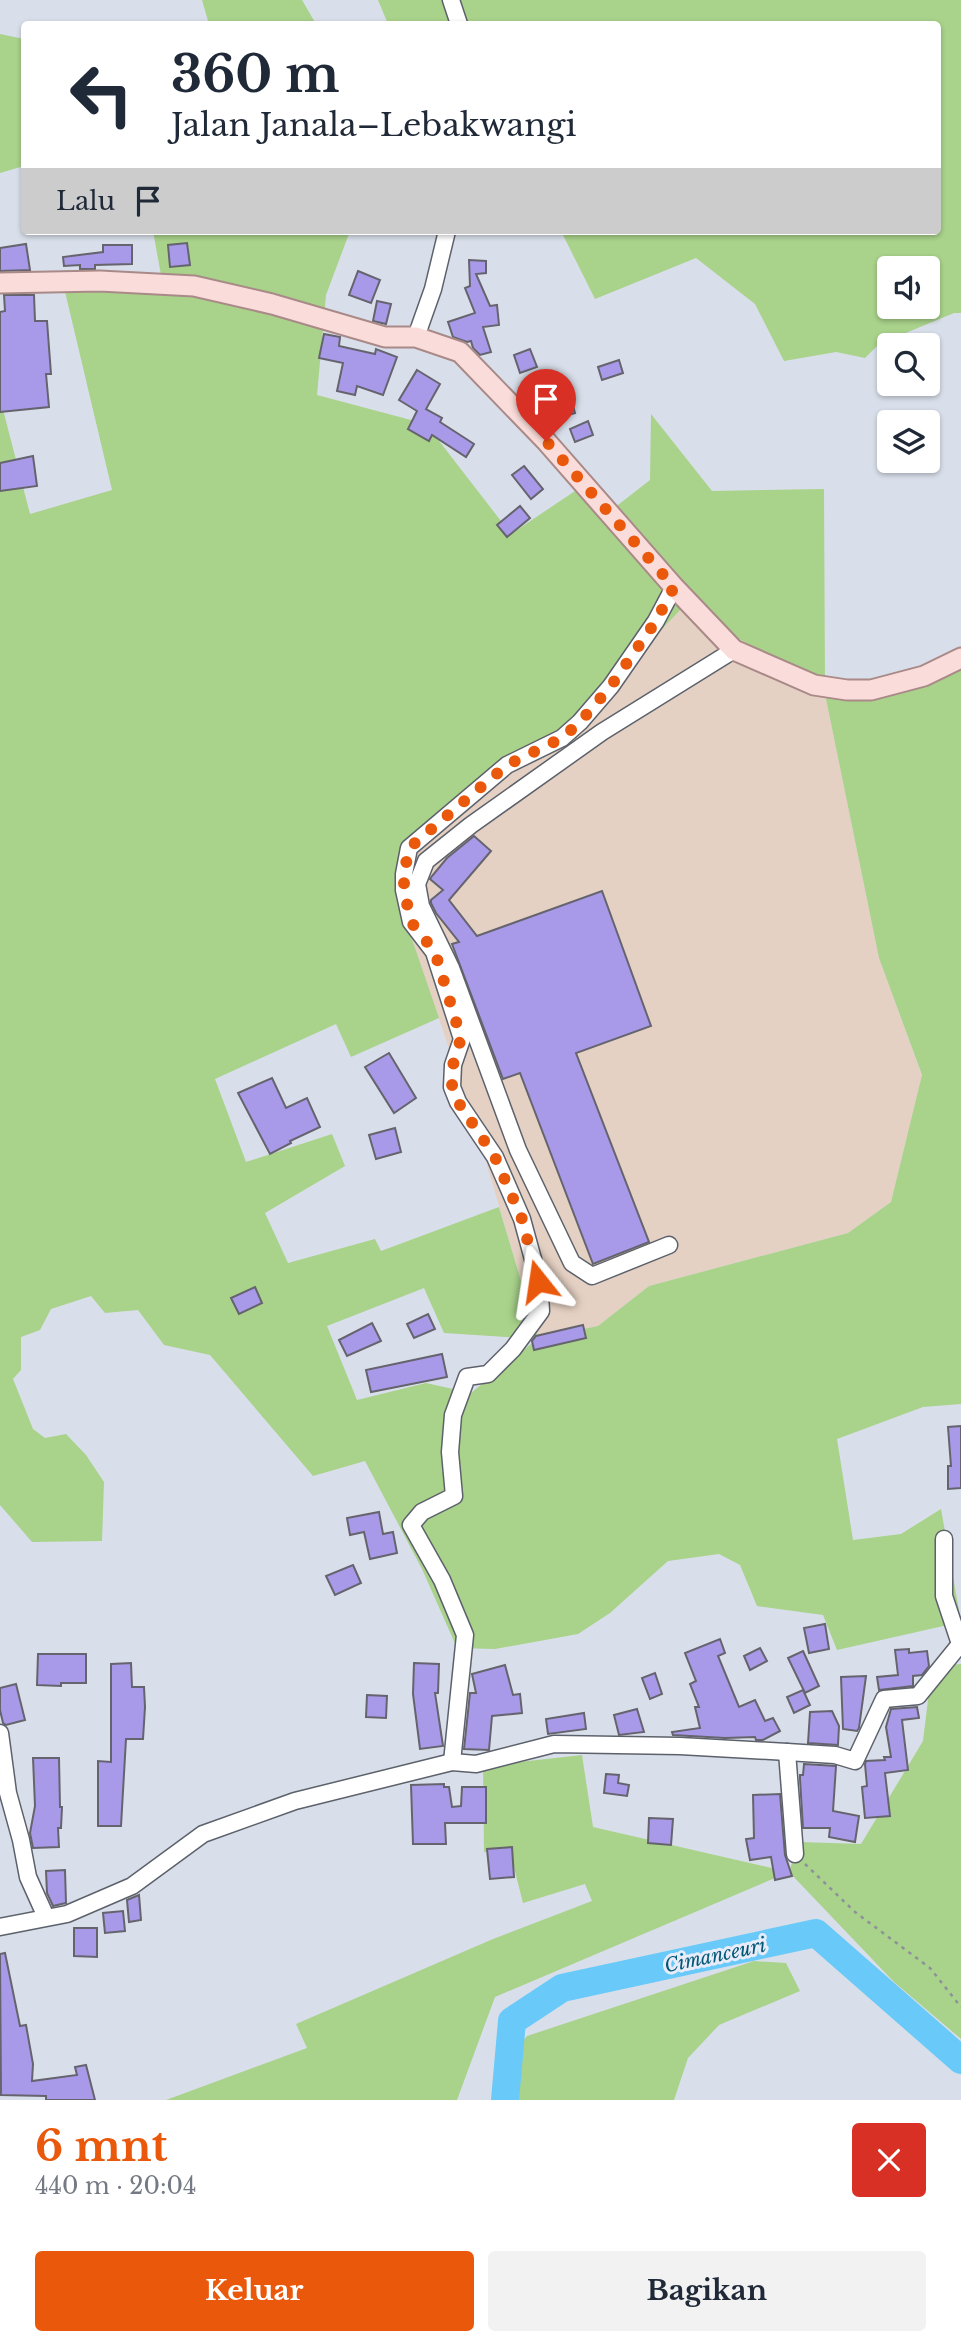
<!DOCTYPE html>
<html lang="id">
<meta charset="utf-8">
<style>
:root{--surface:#fff;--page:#f2f2f3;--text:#1f2937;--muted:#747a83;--accent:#ea580c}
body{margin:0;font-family:"Libre Baskerville",serif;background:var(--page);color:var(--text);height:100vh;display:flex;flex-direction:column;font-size:26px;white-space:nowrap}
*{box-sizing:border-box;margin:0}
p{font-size:23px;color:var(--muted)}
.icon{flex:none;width:38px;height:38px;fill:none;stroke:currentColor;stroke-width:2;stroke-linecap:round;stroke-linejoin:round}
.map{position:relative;height:2100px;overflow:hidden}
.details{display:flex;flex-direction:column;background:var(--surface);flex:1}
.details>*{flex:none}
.hud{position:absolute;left:21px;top:21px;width:920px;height:214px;border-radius:7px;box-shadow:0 2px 5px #0004;background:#fff;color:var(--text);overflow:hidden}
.controls{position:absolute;left:877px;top:256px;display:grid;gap:14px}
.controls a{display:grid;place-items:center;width:63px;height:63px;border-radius:7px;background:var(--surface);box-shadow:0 2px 5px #0004;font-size:35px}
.pin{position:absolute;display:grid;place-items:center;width:60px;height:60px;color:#fff;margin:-72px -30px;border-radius:50% 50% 50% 0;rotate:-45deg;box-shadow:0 0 7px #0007}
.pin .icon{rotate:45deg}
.me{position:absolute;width:77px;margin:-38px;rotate:345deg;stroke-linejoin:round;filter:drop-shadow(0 0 5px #0008)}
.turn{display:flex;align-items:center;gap:24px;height:147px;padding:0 35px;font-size:32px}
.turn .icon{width:91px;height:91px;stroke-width:2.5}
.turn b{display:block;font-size:49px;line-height:60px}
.then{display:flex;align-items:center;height:66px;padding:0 35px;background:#0003;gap:14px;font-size:26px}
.round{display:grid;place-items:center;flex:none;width:74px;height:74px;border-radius:7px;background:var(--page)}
.summary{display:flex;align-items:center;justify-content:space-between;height:119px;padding:0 35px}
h1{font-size:42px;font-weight:700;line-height:52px;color:var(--accent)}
.cta{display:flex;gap:14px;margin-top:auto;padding:14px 35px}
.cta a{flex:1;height:80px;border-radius:7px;background:var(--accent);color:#fff;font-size:28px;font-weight:700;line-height:80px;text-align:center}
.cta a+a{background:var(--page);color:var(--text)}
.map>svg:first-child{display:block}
</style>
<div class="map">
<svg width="961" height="2100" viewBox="0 0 961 2100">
<rect width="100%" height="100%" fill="#d9dfea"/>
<polygon fill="#e5d1c3" points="684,606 824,689 879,958 922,1076 891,1202 848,1233 649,1286 598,1326 538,1338 476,1128 399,901 404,862 429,832 570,725"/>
<g fill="#a9d28a" fill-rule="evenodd">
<polygon points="202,0 302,0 316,24 181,24 208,21"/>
<path d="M378 0H961V313H954L879 344 865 358 836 352 784 361 755 304 696 258 595 299 561 231H938V24H388ZM889 268H928V306H889Z"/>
<polygon points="0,34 24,39 24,166 0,173"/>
<path d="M153 231H350L326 295 317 395 426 424 511 534 584 485 609 512 650 480 651 414 712 491 824 489 825 689 900 679 961 649V1404L923 1407 837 1439 853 1540 901 1534 941 1509 961 1622 837 1650 823 1615 757 1606 740 1565 719 1554 668 1561 610 1613 578 1634 495 1649 457 1648 422 1569 365 1461 313 1476 210 1355 164 1345 138 1310 105 1313 91 1296 51 1309 40 1330 21 1337V1370L13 1379 33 1429 45 1438 66 1434 86 1455 104 1482 102 1541 32 1542 0 1505V398L30 514 112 490 62 279 161 275ZM684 606 824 689 879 958 922 1075 891 1202 848 1233 649 1286 598 1326 538 1338 499 1207 381 1251 375 1239 288 1263 265 1213 345 1166 332 1134 246 1162 215 1079 336 1024 351 1057 439 1018 399 901 404 862 429 832 570 725ZM424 1288 444 1333 537 1339 471 1393 426 1383 357 1400 327 1326Z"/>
<polygon points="961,1664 961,2039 894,1982 789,1872 495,1997 457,2100 166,2100 307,2048 296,2024 493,1939 592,1901 585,1884 523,1903 510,1852 484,1852 483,1766 582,1755 593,1827 789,1872 799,1842 861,1844 923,1741 932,1667"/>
<polygon points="754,1961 786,1963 800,1991 719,2025 688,2058 674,2100 514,2100 514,2051 527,2036"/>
</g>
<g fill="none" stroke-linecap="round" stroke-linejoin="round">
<polyline stroke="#69caf9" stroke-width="28" points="505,2100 512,2021 562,1988 816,1933 961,2060"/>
</g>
<g fill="#a99ae9" stroke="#65646e" stroke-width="2">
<polygon points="187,243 190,265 170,267 168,245"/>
<polygon points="26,244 30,270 0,271 0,248"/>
<polygon points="103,245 132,245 132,264 95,265 95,269 80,269 80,265 64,266 63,257 103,252"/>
<polygon points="469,260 486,261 486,273 476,274 490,306 497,305 499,325 483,327 491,352 480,355 473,348 471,341 467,342 453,337 448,322 475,313 465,288 470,286"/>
<polygon points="358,271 380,280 371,303 349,295"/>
<polygon points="4,295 34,295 35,321 47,321 51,374 46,374 49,407 0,412 0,312 5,311"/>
<polygon points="377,301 391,304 386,324 373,321"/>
<polygon points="324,334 340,337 339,346 375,354 376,349 397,357 383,395 357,386 355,395 337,391 343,363 319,358"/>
<polygon points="530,349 537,367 520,373 514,355"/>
<polygon points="619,360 623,373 602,380 598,367"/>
<polygon points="417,370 440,384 426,409 442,418 440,422 474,444 466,457 432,435 429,441 408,429 417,411 399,400"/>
<polygon points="572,402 575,413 561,417 558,406"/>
<polygon points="588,421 593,435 575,442 570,429"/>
<polygon points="33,456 37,486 0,491 0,463"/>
<polygon points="524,466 543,489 531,499 512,475"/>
<polygon points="520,506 530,518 507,537 497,525"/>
<polygon points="474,836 491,851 449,900 477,936 602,891 651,1026 576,1053 649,1242 593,1264 520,1073 503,1079 452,944 459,942 436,913 431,903 431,900 443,890 430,879 432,876 447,858"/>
<polygon points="389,1053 416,1098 394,1113 365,1067"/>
<polygon points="272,1078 286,1108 307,1098 320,1127 290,1141 291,1143 270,1154 238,1093"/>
<polygon points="395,1128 401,1152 376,1159 369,1135"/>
<polygon points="255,1287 262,1303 239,1314 231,1298"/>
<polygon points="428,1314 435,1329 414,1338 407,1324"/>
<polygon points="372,1323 381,1341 347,1356 339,1340"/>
<polygon points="583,1325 586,1338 534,1350 532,1341 536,1336"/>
<polygon points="442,1354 447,1377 371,1392 366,1370"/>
<polygon points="961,1426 961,1488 948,1489 948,1466 951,1466 948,1427"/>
<polygon points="379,1512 383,1534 393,1532 397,1553 370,1559 364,1532 350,1535 347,1518"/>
<polygon points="353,1565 361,1583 335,1595 326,1576"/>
<polygon points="825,1624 829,1649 809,1653 804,1628"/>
<polygon points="720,1639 725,1653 718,1656 739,1707 755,1700 765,1721 773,1718 780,1731 763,1740 756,1740 755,1737 725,1738 673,1735 672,1732 700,1728 695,1707 699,1707 690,1684 696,1681 685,1653"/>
<polygon points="760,1648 767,1661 750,1670 744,1656"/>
<polygon points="909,1649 909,1653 927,1651 929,1666 922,1675 913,1676 913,1686 879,1690 877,1677 898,1675 895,1650"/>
<polygon points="803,1651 819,1686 805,1693 788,1658"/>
<polygon points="38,1654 86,1654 86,1683 61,1683 61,1686 37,1685"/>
<polygon points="131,1663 132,1687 144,1687 145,1707 143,1739 126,1739 121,1826 98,1826 98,1761 111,1762 111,1664"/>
<polygon points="414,1663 439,1664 438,1693 435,1693 443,1746 420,1749 413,1694"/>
<polygon points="505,1665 513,1695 520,1694 522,1713 492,1716 489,1750 464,1749 470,1693 476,1693 472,1674"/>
<polygon points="655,1673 662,1694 650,1699 642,1678"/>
<polygon points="866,1676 859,1728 857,1731 843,1729 841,1677"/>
<polygon points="16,1684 25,1720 6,1725 3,1723 0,1710 0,1688"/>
<polygon points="803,1690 810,1705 794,1713 787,1697"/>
<polygon points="367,1695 387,1696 386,1718 366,1717"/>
<polygon points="917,1707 919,1718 902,1720 908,1770 885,1773 890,1816 865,1818 862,1787 867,1786 865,1764 866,1761 885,1760 884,1757 891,1757 886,1727 891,1709"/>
<polygon points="637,1709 644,1732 619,1735 614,1715"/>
<polygon points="832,1711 839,1726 838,1745 808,1743 810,1712"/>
<polygon points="584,1713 586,1729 548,1734 546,1719"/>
<polygon points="33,1758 59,1758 60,1807 62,1807 61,1828 58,1828 59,1847 33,1848 30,1833 35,1806"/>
<polygon points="804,1764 836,1766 833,1811 859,1816 855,1842 829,1837 830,1828 803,1828 800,1779 800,1775 803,1775"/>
<polygon points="606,1774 619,1775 618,1783 629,1785 627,1796 604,1793"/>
<polygon points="444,1784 444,1787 449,1787 452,1807 461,1806 462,1787 486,1787 486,1823 445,1823 446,1844 413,1844 411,1785"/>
<polygon points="780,1794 785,1855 792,1876 775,1880 771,1857 750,1860 746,1839 754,1838 753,1795"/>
<polygon points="649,1818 673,1819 671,1845 648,1843"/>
<polygon points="512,1847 514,1877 490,1879 487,1849"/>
<polygon points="65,1870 66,1903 53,1906 47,1893 46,1871"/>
<polygon points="139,1895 141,1920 129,1922 127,1900"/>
<polygon points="123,1911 125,1931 105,1933 103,1913"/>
<polygon points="74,1928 97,1928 97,1957 74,1956"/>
<polygon points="5,1953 20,2026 26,2025 33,2064 32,2081 77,2075 75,2067 86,2065 95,2100 46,2100 46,2096 1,2095 0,1954"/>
</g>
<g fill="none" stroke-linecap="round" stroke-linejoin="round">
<defs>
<g id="minor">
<polyline points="451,0 459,24"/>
<polyline points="416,337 433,289 447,231"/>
<polyline points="669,1245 592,1276 572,1263 518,1150 451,968 421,906 417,884 426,861 471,825 602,732 734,650"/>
<polyline points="944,1539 944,1596 960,1644"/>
<polyline points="0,1733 8,1793 21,1840 28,1877 46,1917"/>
<polyline points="787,1752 795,1854"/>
<polyline points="452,1762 465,1635 442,1580 411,1525 422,1512 454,1496 450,1452 453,1415 467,1377 488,1374 513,1349 541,1311 539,1281 522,1219 495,1157 458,1102 452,1087 453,1065 462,1039 434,952 411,922 404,890 404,874 409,848 507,765 562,738 580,722 611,686 656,621 674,587"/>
<polyline points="0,1927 67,1914 132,1886 203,1834 295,1801 452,1762 476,1764 554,1744 680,1746 787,1752 835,1755 855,1761 884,1699 918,1696 961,1643"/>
</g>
<polyline id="major" points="0,283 100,281 194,286 272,304 385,337 416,337 460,352 546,441 674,587 734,650 814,685 847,690 871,690 924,676 961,658"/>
</defs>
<use href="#minor" stroke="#5c616b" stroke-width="19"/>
<use href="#major" stroke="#a98a88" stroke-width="23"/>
<polyline stroke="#8d929a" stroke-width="2.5" stroke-dasharray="3.5 5" stroke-linecap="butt" points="805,1864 855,1912 930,1968 961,2007"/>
<use href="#minor" stroke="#fff" stroke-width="16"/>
<use href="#major" stroke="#faddda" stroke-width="19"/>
</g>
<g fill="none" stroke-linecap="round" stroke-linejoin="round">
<polyline stroke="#ea580c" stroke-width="12" stroke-dasharray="0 21.6" points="538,1281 522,1219 495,1157 458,1102 452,1087 453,1065 461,1038 435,952 411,922 404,890 404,874 409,848 507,765 562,738 580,722 611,686 656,621 674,587 546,441"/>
</g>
<g text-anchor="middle" stroke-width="6" stroke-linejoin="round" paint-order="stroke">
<g font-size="19" font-style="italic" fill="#035776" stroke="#e7ecf8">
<text transform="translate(715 1955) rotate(-12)" y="7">Cimanceuri</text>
</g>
</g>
</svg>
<div class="controls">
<a><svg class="icon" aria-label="sound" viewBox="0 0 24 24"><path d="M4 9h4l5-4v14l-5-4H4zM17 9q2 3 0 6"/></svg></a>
<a><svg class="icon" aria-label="search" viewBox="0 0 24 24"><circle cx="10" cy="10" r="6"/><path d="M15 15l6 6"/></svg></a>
<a><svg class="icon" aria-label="layers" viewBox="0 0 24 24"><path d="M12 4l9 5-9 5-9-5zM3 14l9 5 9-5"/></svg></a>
</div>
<div class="pin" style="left:546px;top:441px;background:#d93025"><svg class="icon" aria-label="arrive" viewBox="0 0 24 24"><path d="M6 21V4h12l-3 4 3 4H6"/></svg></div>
<svg class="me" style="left:538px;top:1281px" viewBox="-20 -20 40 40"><path d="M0-17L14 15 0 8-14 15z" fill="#ea580c" stroke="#fff" stroke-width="4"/></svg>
<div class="hud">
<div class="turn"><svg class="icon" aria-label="left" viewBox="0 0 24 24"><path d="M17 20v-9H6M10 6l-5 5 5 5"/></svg><div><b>360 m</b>Jalan Janala–Lebakwangi</div></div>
<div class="then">Lalu<svg class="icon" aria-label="arrive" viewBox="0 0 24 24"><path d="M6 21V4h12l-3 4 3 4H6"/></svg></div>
</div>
</div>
<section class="details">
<div class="summary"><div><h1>6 mnt</h1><p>440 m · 20:04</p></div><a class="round" style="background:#d93025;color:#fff"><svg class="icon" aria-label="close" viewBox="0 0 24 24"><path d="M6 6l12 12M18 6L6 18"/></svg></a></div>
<div class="cta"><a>Keluar</a><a>Bagikan</a></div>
</section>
